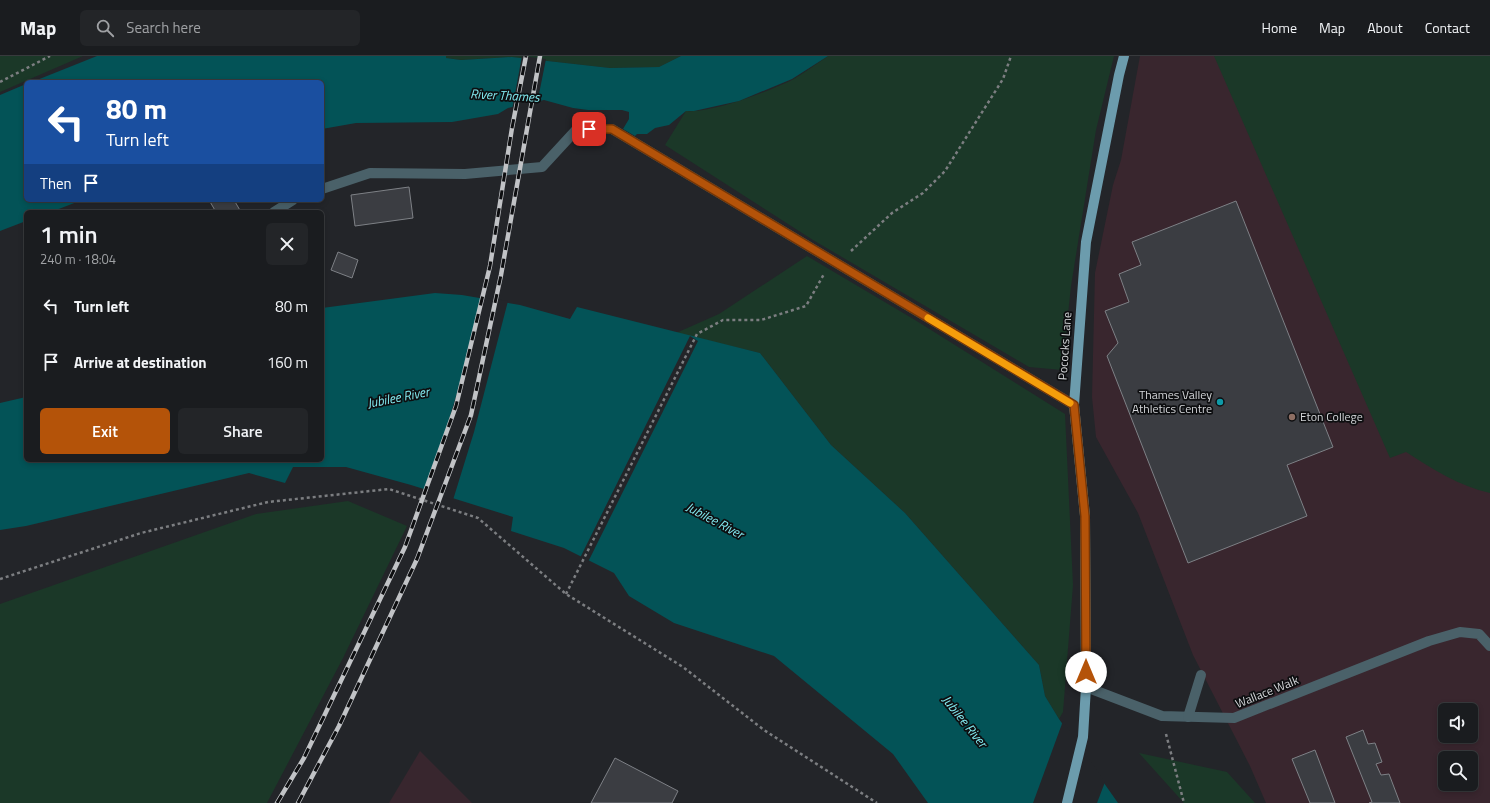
<!DOCTYPE html>
<meta charset="utf-8">
<style>
:root{--surface:#1a1c1f;--page:#232528;--text:#f1f3f6;--muted:#9fa1a4;--line:#383a3d;--accent:#b45309}
body{margin:0;font-family:"Titillium Web",sans-serif;background:var(--page);color:var(--text);height:100vh;display:flex;flex-direction:column;font-size:15px;white-space:nowrap}
*{box-sizing:border-box;margin:0}
p{font-size:13px;color:var(--muted)}
.icon{flex:none;width:22px;height:22px;fill:none;stroke:currentColor;stroke-width:2;stroke-linecap:round;stroke-linejoin:round}
.map{position:relative;flex:1;overflow:hidden}
.sheet{position:absolute;left:24px;top:154px;width:300px;height:252px;display:flex;flex-direction:column;background:var(--surface);border-radius:6px;box-shadow:0 2px 6px #0003,0 0 0 1px var(--line)}
.sheet>*{flex:none}
.top-card{position:absolute;left:24px;top:24px;width:300px;height:122px;border-radius:6px;box-shadow:0 2px 6px #0003,0 0 0 1px var(--line);background:#1a4fa0;color:#fff;overflow:hidden}
.buttons{position:absolute;left:1438px;top:647px;display:grid;gap:8px}
.buttons a{display:grid;place-items:center;width:40px;height:40px;border-radius:6px;background:var(--surface);box-shadow:0 2px 6px #0003,0 0 0 1px var(--line);font-size:20px}
.pin{position:absolute;display:grid;place-items:center;width:34px;height:34px;color:#fff;margin:-17px;border-radius:8px;box-shadow:0 2px 6px #0006}
.me{position:absolute;width:44px;margin:-22px;rotate:0deg;stroke-linejoin:round;filter:drop-shadow(0 0 3px #0008)}
.turn{display:flex;align-items:center;gap:14px;height:84px;padding:0 16px;font-size:18px}
.turn .icon{width:52px;height:52px;stroke-width:2.5}
.turn b{display:block;font-size:28px;line-height:34px}
.then{display:flex;align-items:center;height:38px;padding:0 16px;background:#0003;gap:8px;font-size:15px}
.round{display:grid;place-items:center;flex:none;width:42px;height:42px;border-radius:6px;background:var(--page)}
.overview{display:flex;align-items:center;justify-content:space-between;height:68px;padding:0 16px}
h1{font-size:24px;font-weight:600;line-height:30px}
.cta{display:flex;gap:8px;margin-top:auto;padding:8px 16px}
.cta a{flex:1;height:46px;border-radius:6px;background:var(--accent);color:#fff;font-size:16px;font-weight:600;line-height:46px;text-align:center}
.cta a+a{background:var(--page);color:var(--text)}
ul{padding:0;list-style:none}
li{display:flex;align-items:center;gap:12px;height:56px;padding:0 16px}
li div{flex:1}
li b{display:block;font-size:15px}
li em{font-style:normal}
header{display:flex;align-items:center;gap:24px;box-sizing:border-box;height:56px;padding:0 20px;background:var(--surface);border-bottom:1px solid var(--line)}
header strong{font-size:19px}
nav{display:flex;gap:22px;margin-inline-start:auto;font-size:14px}
.search{width:280px;height:36px;background:var(--page);display:flex;align-items:center;gap:10px;box-sizing:border-box;padding:0 14px;border-radius:6px;color:var(--muted);font-size:15px}
.map>svg:first-child{display:block}
</style>
<header>
<strong>Map</strong>
<div class="search"><svg class="icon" aria-label="search" viewBox="0 0 24 24"><circle cx="10" cy="10" r="6"/><path d="M15 15l6 6"/></svg>Search here</div>
<nav><a>Home</a><a>Map</a><a>About</a><a>Contact</a></nav>
</header>
<div class="map">
<svg width="1490" height="747" viewBox="0 0 1490 747">
<rect width="100%" height="100%" fill="#232529"/>
<polygon fill="#38262e" points="420,695 472,747 389,747"/>
<path fill="#39262e" fill-rule="evenodd" d="M1140 0H1490V747H1266L1250 710 1193 599 1138 457 1096 381 1092 341 1095 217 1113 129 1121 104ZM1445 654H1471V680H1445ZM1445 702H1471V728H1445Z"/>
<g fill="#1b3828">
<polygon points="0,0 83,0 0,36"/>
<polygon points="446,0 681,0 659,11 610,12 512,1 461,4 446,2"/>
<path d="M828 0H1114L1096 74 1071 230 1062 314 1029 311 813 184 665 89 686 55C713 57 767 36 792 24 804 17 816 8 828 0Z"/>
<path d="M1214 0H1490V437C1459 430 1432 413 1406 396L1390 402Z"/>
<polygon points="807,200 915,264 1065,358 1073,529 1063,656 1059,663 1045,640 1039,609 905,457 831,389 760,297 676,277 719,258"/>
<polygon points="348,445 407,470 343,602 267,747 0,747 0,548 256,458"/>
<polygon points="1139,697 1227,716 1255,747 1184,747"/>
</g>
<g fill="#035357">
<polygon points="97,0 446,0 446,2 461,4 512,1 610,12 659,11 681,0 828,0 792,23 739,45 694,55 686,55 669,69 655,72 647,78 637,78 635,80 623,73 629,63 629,56 622,54 588,54 573,52 544,44 508,52 498,58 452,66 356,67 322,73 322,26 32,26"/>
<polygon points="26,28 26,144 82,144 51,156 26,156 26,165 0,175 0,39"/>
<polygon points="435,237 462,239 520,249 570,263 577,251 760,297 831,389 905,457 1039,609 1045,640 1059,663 1118,747 928,747 893,698 774,600 674,567 629,540 614,517 564,492 511,475 513,461 411,429 346,411 293,411 285,427 249,417 26,470 0,474 0,347 26,341 26,404 322,404 322,252"/>
</g>
<g fill="#232529">
<polygon points="522,0 546,3 537,48 512,54"/>
<polygon points="481,241 508,245 474,376 453,444 427,436 464,314"/>
<polygon points="690,280 698,285 588,506 580,502"/>
<polygon points="1063,665 1105,726 1097,747 1033,747"/>
</g>
<g fill="#3b3d42" stroke="#7e8186">
<polygon points="409,131 413,162 355,170 351,139"/>
<polygon points="209,144 234,144 241,156 216,156"/>
<polygon points="1236,145 1333,391 1287,409 1307,460 1188,507 1107,300 1118,287 1105,255 1129,246 1119,218 1141,209 1132,186"/>
<polygon points="338,196 358,204 352,222 331,214"/>
<polygon points="1363,674 1368,688 1375,687 1382,706 1376,708 1381,719 1389,718 1400,747 1369,747 1372,746 1346,681"/>
<polygon points="1315,694 1335,747 1310,747 1292,703"/>
<polygon points="615,702 678,735 672,747 591,747"/>
</g>
<g fill="none" stroke-linecap="round" stroke-linejoin="round">
<g stroke="#7c7e81" stroke-width="2.5" stroke-dasharray="3 3" stroke-linecap="butt">
<polyline points="0,26 50,0"/>
<polyline points="851,195 892,157 923,137 945,115 1003,23 1011,0"/>
<polyline points="0,523 141,477 268,446 389,433 478,462 566,538 683,611 764,674 877,747"/>
<polyline points="566,538 697,278 723,264 761,264 806,250 824,218"/>
<polyline points="1166,678 1184,747"/>
</g>
<g stroke="#4a6169" stroke-width="10">
<polyline points="322,133 370,117 465,118 542,111 577,73 612,73 1074,349"/>
<polyline points="274,156 293,144"/>
<polyline points="1086,631 1162,660 1234,662 1429,585 1460,576 1479,578 1490,590"/>
<polyline points="1188,661 1201,619"/>
</g>
<polyline stroke="#6c9cad" stroke-width="10" points="1067,747 1083,681 1086,631 1085,460 1074,349 1086,186 1119,19 1124,0"/>
<defs>
<g id="rail">
<polyline points="277,747 304,702 405,491 456,350 490,210 512,72 526,0"/>
<polyline points="298,747 339,670 417,503 471,359 501,219 540,0"/>
</g>
</defs>
<use href="#rail" stroke="#c1c3c6" stroke-width="4.5"/>
<use href="#rail" stroke="#0d0e10" stroke-width="3" stroke-dasharray="9" stroke-linecap="butt"/>
</g>
<g fill="none" stroke-linecap="round" stroke-linejoin="round">
<defs>
<polyline id="route" points="589,73 612,73 1074,349 1085,460 1086,616"/>
</defs>
<use href="#route" stroke="#753606" stroke-width="10"/>
<use href="#route" stroke="#b45309" stroke-width="7"/>
<polyline stroke="#f59e0b" stroke-width="7" points="928,262 1070,347"/>
</g>
<circle fill="#0f9aa8" stroke="#0d0e10" stroke-width="1.5" cx="1220" cy="346" r="4"/>
<circle fill="#8d6e63" stroke="#0d0e10" stroke-width="1.5" cx="1292" cy="361" r="4"/>
<g text-anchor="middle" stroke-width="3.5" stroke-linejoin="round" paint-order="stroke">
<g font-size="12" fill="#d4d6d9" stroke="#0d0e10">
<text transform="translate(1065 290) rotate(-86)" y="4">Pococks Lane</text>
<text transform="translate(1267 636) rotate(-22)" y="4">Wallace Walk</text>
</g>
<g font-size="12" fill="#d4d6d9" stroke="#0d0e10" text-anchor="end">
<text x="1212" y="343">Thames Valley<tspan x="1212" dy="14">Athletics Centre</tspan></text>
<text x="1300" y="365" text-anchor="start">Eton College</text>
</g>
<g font-size="13" font-style="italic" fill="#82eaf0" stroke="#0d0e10">
<text transform="translate(505 39) rotate(3)" y="5">River Thames</text>
<text transform="translate(398 341) rotate(-11)" y="5">Jubilee River</text>
<text transform="translate(715 464) rotate(28)" y="5">Jubilee River</text>
<text transform="translate(965 665) rotate(51)" y="5">Jubilee River</text>
</g>
</g>
</svg>
<div class="buttons">
<a><svg class="icon" aria-label="sound" viewBox="0 0 24 24"><path d="M4 9h4l5-4v14l-5-4H4zM17 9q2 3 0 6"/></svg></a>
<a><svg class="icon" aria-label="search" viewBox="0 0 24 24"><circle cx="10" cy="10" r="6"/><path d="M15 15l6 6"/></svg></a>
</div>
<div class="pin" style="left:589px;top:73px;background:#d93025"><svg class="icon" aria-label="arrive" viewBox="0 0 24 24"><path d="M6 21V4h12l-3 4 3 4H6"/></svg></div>
<svg class="me" style="left:1086px;top:616px" viewBox="-20 -20 40 40"><circle r="19" fill="#fff"/><path d="M0-13L10 11 0 6-10 11z" fill="#b45309"/></svg>
<div class="top-card">
<div class="turn"><svg class="icon" aria-label="left" viewBox="0 0 24 24"><path d="M17 20v-9H6M10 6l-5 5 5 5"/></svg><div><b>80 m</b>Turn left</div></div>
<div class="then">Then<svg class="icon" aria-label="arrive" viewBox="0 0 24 24"><path d="M6 21V4h12l-3 4 3 4H6"/></svg></div>
</div>
<section class="sheet">
<div class="overview"><div><h1>1 min</h1><p>240 m · 18:04</p></div><a class="round"><svg class="icon" aria-label="close" viewBox="0 0 24 24"><path d="M6 6l12 12M18 6L6 18"/></svg></a></div>
<ul>
<li><svg class="icon" aria-label="left" viewBox="0 0 24 24"><path d="M17 20v-9H6M10 6l-5 5 5 5"/></svg><div><b>Turn left</b></div><em>80 m</em></li>
<li><svg class="icon" aria-label="arrive" viewBox="0 0 24 24"><path d="M6 21V4h12l-3 4 3 4H6"/></svg><div><b>Arrive at destination</b></div><em>160 m</em></li>
</ul>
<div class="cta"><a>Exit</a><a>Share</a></div>
</section>
</div>
